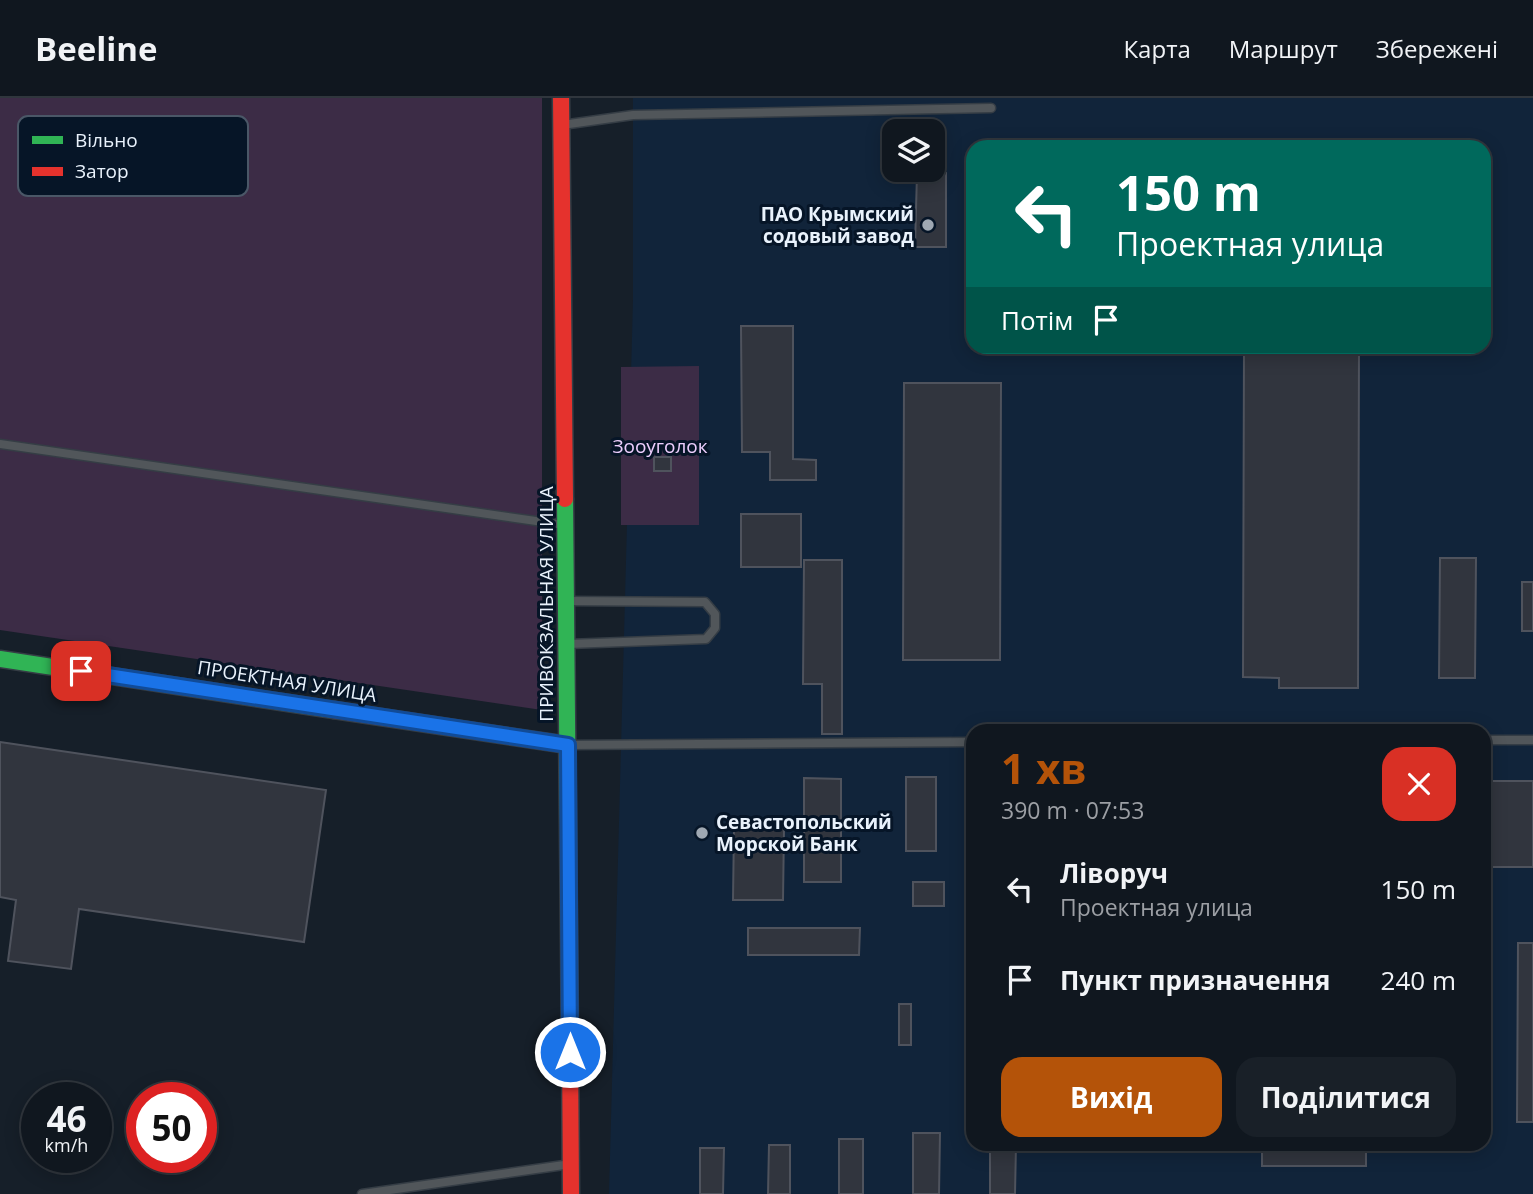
<!DOCTYPE html>
<html lang="uk">
<meta charset="utf-8">
<style>
:root{--surface:#10171f;--page:#192028;--text:#f1f3f6;--muted:#9c9fa4;--line:#30363d;--accent:#b45309}
body{margin:0;font-family:"Open Sans",sans-serif;background:var(--page);color:var(--text);height:100vh;display:flex;flex-direction:column;font-size:26px;white-space:nowrap}
*{box-sizing:border-box;margin:0}
p{font-size:23px;color:var(--muted)}
.icon{flex:none;width:38px;height:38px;fill:none;stroke:currentColor;stroke-width:2;stroke-linecap:round;stroke-linejoin:round}
.map{position:relative;flex:1;overflow:hidden}
.sheet{position:absolute;left:966px;top:626px;width:525px;height:427px;display:flex;flex-direction:column;background:var(--surface);border-radius:21px;box-shadow:0 4px 18px #0003,0 0 0 2px var(--line)}
.sheet>*{flex:none}
.guide{position:absolute;left:966px;top:42px;width:525px;height:214px;border-radius:21px;box-shadow:0 4px 18px #0003,0 0 0 2px var(--line);background:#00695c;color:#fff;overflow:hidden}
.fabs{position:absolute;left:882px;top:21px;display:grid;gap:14px}
.fabs a{display:grid;place-items:center;width:63px;height:63px;border-radius:14px;background:var(--surface);box-shadow:0 4px 18px #0003,0 0 0 2px var(--line);font-size:35px}
.speed{position:absolute;left:21px;top:984px;display:flex;gap:14px;font-size:35px;font-weight:700;text-align:center}
.speed>*{display:grid;place-content:center;width:91px;height:91px;border-radius:50%;background:var(--surface);box-shadow:0 4px 18px #0003,0 0 0 2px var(--line);line-height:1}
.speed small{font-size:18px;font-weight:400}
.speed .limit{border:10px solid #d22;background:#fff;color:#111}
.pin{position:absolute;display:grid;place-items:center;width:60px;height:60px;color:#fff;margin:-30px;border-radius:14px;box-shadow:0 4px 10px #0006}
.me{position:absolute;width:77px;margin:-38px;rotate:0deg;stroke-linejoin:round;filter:drop-shadow(0 0 5px #0008)}
.turn{display:flex;align-items:center;gap:24px;height:147px;padding:0 35px;font-size:32px}
.turn .icon{width:91px;height:91px;stroke-width:2.5}
.turn b{display:block;font-size:49px;line-height:60px}
.then{display:flex;align-items:center;height:66px;padding:0 35px;background:#0003;gap:14px;font-size:26px}
.round{display:grid;place-items:center;flex:none;width:74px;height:74px;border-radius:21px;background:var(--page)}
.headline{display:flex;align-items:center;justify-content:space-between;height:119px;padding:0 35px}
h1{font-size:42px;font-weight:700;line-height:52px;color:var(--accent)}
.cta{display:flex;gap:14px;margin-top:auto;padding:14px 35px}
.cta a{flex:1;height:80px;border-radius:21px;background:var(--accent);color:#fff;font-size:28px;font-weight:700;line-height:80px;text-align:center}
.cta a+a{background:var(--page);color:var(--text)}
ul{padding:0;list-style:none}
li{display:flex;align-items:center;gap:21px;height:91px;padding:0 35px}
li div{flex:1}
li b{display:block;font-size:26px}
li em{font-style:normal}
header{display:flex;align-items:center;gap:42px;box-sizing:border-box;height:98px;padding:0 35px;background:var(--surface);border-bottom:2px solid var(--line)}
header strong{font-size:33px}
nav{display:flex;gap:38px;margin-inline-start:auto;font-size:24px}
.map>svg:first-child{display:block}
</style>
<header>
<strong>Beeline</strong>
<nav><a>Карта</a><a>Маршрут</a><a>Збережені</a></nav>
</header>
<div class="map">
<svg width="1533" height="1096" viewBox="0 0 1533 1096">
<rect width="100%" height="100%" fill="#161f29"/>
<path fill="#11243a" fill-rule="evenodd" d="M633 0H1533V1096H609L633 202ZM894 33H933V72H894ZM973 49H1484V248H973ZM973 634H1484V1046H973Z"/>
<g fill="#3c2c46">
<polygon points="0,0 542,0 542,612 0,532"/>
<polygon points="699,268 699,427 621,427 621,269"/>
</g>
<g fill="#31353e" stroke="#4f535d" stroke-width="2">
<polygon points="917,75 946,75 946,149 915,149"/>
<polygon points="741,228 793,228 793,361 816,362 816,382 770,382 770,354 742,354"/>
<polygon points="1244,248 1359,248 1358,590 1279,590 1279,580 1243,579"/>
<polygon points="904,285 1001,285 1000,562 903,562"/>
<rect x="654" y="359" width="17" height="14"/>
<rect x="741" y="416" width="60" height="53"/>
<polygon points="1440,460 1476,460 1475,580 1439,580"/>
<polygon points="804,462 842,462 842,636 822,636 822,586 803,586"/>
<rect x="1522" y="484" width="11" height="49"/>
<polygon points="0,644 326,692 304,844 79,811 71,871 8,863 16,802 0,799"/>
<rect x="906" y="679" width="30" height="74"/>
<polygon points="804,680 841,681 841,784 804,784"/>
<rect x="1484" y="683" width="49" height="86"/>
<polygon points="734,730 784,730 783,802 733,802"/>
<rect x="913" y="784" width="31" height="24"/>
<polygon points="748,830 860,830 859,857 748,857"/>
<polygon points="1518,845 1533,845 1533,1024 1517,1024"/>
<rect x="899" y="906" width="12" height="41"/>
<polygon points="913,1035 940,1035 939,1096 913,1096"/>
<rect x="839" y="1041" width="24" height="55"/>
<polygon points="990,1046 1016,1046 1015,1096 990,1096"/>
<rect x="1262" y="1046" width="104" height="22"/>
<polygon points="769,1047 790,1047 790,1096 768,1096"/>
<polygon points="700,1050 724,1050 723,1096 700,1096"/>
</g>
<g fill="none" stroke-linecap="round" stroke-linejoin="round">
<defs>
<g id="lane">
<polyline points="562,27 633,17 991,10"/>
<polyline points="0,346 564,427"/>
<polyline points="568,503 705,504 715,516 715,530 706,541 568,546"/>
<polyline points="1484,642 1533,642"/>
<polyline points="568,647 973,644"/>
<polyline points="362,1096 571,1066"/>
</g>
<g id="fast">
<polyline points="565,401 570,947"/>
<polyline points="0,561 334,612"/>
</g>
<g id="jam">
<polyline points="561,0 565,401"/>
<polyline points="334,612 568,647"/>
<polyline points="570,947 571,1096"/>
</g>
</defs>
<use href="#lane" stroke="#353d45" stroke-width="11"/>
<use href="#fast" stroke="#353d45" stroke-width="19"/>
<use href="#jam" stroke="#353d45" stroke-width="19"/>
<use href="#lane" stroke="#51565a" stroke-width="8"/>
<use href="#fast" stroke="#30b455" stroke-width="16"/>
<use href="#jam" stroke="#e5322d" stroke-width="16"/>
</g>
<g fill="none" stroke-linecap="round" stroke-linejoin="round">
<defs>
<polyline id="route" points="81,573 568,647 570,954"/>
</defs>
<use href="#route" stroke="#114b97" stroke-width="18"/>
<use href="#route" stroke="#1a73e8" stroke-width="12"/>
</g>
<g fill="#9fa8b2" stroke="#061527" stroke-width="2.5">
<circle cx="928" cy="127" r="7"/>
<circle cx="702" cy="735" r="7"/>
</g>
<g text-anchor="middle" stroke-width="6" stroke-linejoin="round" paint-order="stroke">
<g font-size="19" font-weight="bold" fill="#e9f2fc" stroke="#061527" text-anchor="end">
<text x="914" y="123">ПАО Крымский<tspan x="914" dy="22">содовый завод</tspan></text>
<text x="716" y="731" text-anchor="start">Севастопольский<tspan x="716" dy="22">Морской Банк</tspan></text>
</g>
<g font-size="19" fill="#edcefd" stroke="#061527">
<text x="660" y="355">Зооуголок</text>
</g>
<g font-size="19" fill="#e9f2fc" stroke="#061527">
<text transform="translate(546 506) rotate(-90)" y="7">ПРИВОКЗАЛЬНАЯ УЛИЦА</text>
<text transform="translate(287 583) rotate(9)" y="7">ПРОЕКТНАЯ УЛИЦА</text>
</g>
</g>
<rect x="18" y="18" width="230" height="80" rx="10" fill="#061527" stroke="#4a5767" stroke-width="2"/>
<rect x="32" y="38" width="31" height="8" fill="#30b455"/>
<rect x="32" y="69" width="31" height="9" fill="#e5322d"/>
<g font-size="19" fill="#e9f2fc">
<text x="75" y="49">Вільно</text>
<text x="75" y="80">Затор</text>
</g>
</svg>
<div class="fabs">
<a><svg class="icon" aria-label="layers" viewBox="0 0 24 24"><path d="M12 4l9 5-9 5-9-5zM3 14l9 5 9-5"/></svg></a>
</div>
<div class="speed"><div>46<small>km/h</small></div><div class="limit">50</div></div>
<div class="pin" style="left:81px;top:573px;background:#d93025"><svg class="icon" aria-label="arrive" viewBox="0 0 24 24"><path d="M6 21V4h12l-3 4 3 4H6"/></svg></div>
<svg class="me" style="left:570px;top:954px" viewBox="-20 -20 40 40"><circle r="17" fill="#1a73e8" stroke="#fff" stroke-width="3"/><path d="M0-11L8 9 0 5-8 9z" fill="#fff"/></svg>
<div class="guide">
<div class="turn"><svg class="icon" aria-label="left" viewBox="0 0 24 24"><path d="M17 20v-9H6M10 6l-5 5 5 5"/></svg><div><b>150 m</b>Проектная улица</div></div>
<div class="then">Потім<svg class="icon" aria-label="arrive" viewBox="0 0 24 24"><path d="M6 21V4h12l-3 4 3 4H6"/></svg></div>
</div>
<section class="sheet">
<div class="headline"><div><h1>1 хв</h1><p>390 m · 07:53</p></div><a class="round" style="background:#d93025;color:#fff"><svg class="icon" aria-label="close" viewBox="0 0 24 24"><path d="M6 6l12 12M18 6L6 18"/></svg></a></div>
<ul>
<li><svg class="icon" aria-label="left" viewBox="0 0 24 24"><path d="M17 20v-9H6M10 6l-5 5 5 5"/></svg><div><b>Ліворуч</b><p>Проектная улица</p></div><em>150 m</em></li>
<li><svg class="icon" aria-label="arrive" viewBox="0 0 24 24"><path d="M6 21V4h12l-3 4 3 4H6"/></svg><div><b>Пункт призначення</b></div><em>240 m</em></li>
</ul>
<div class="cta"><a>Вихід</a><a>Поділитися</a></div>
</section>
</div>
